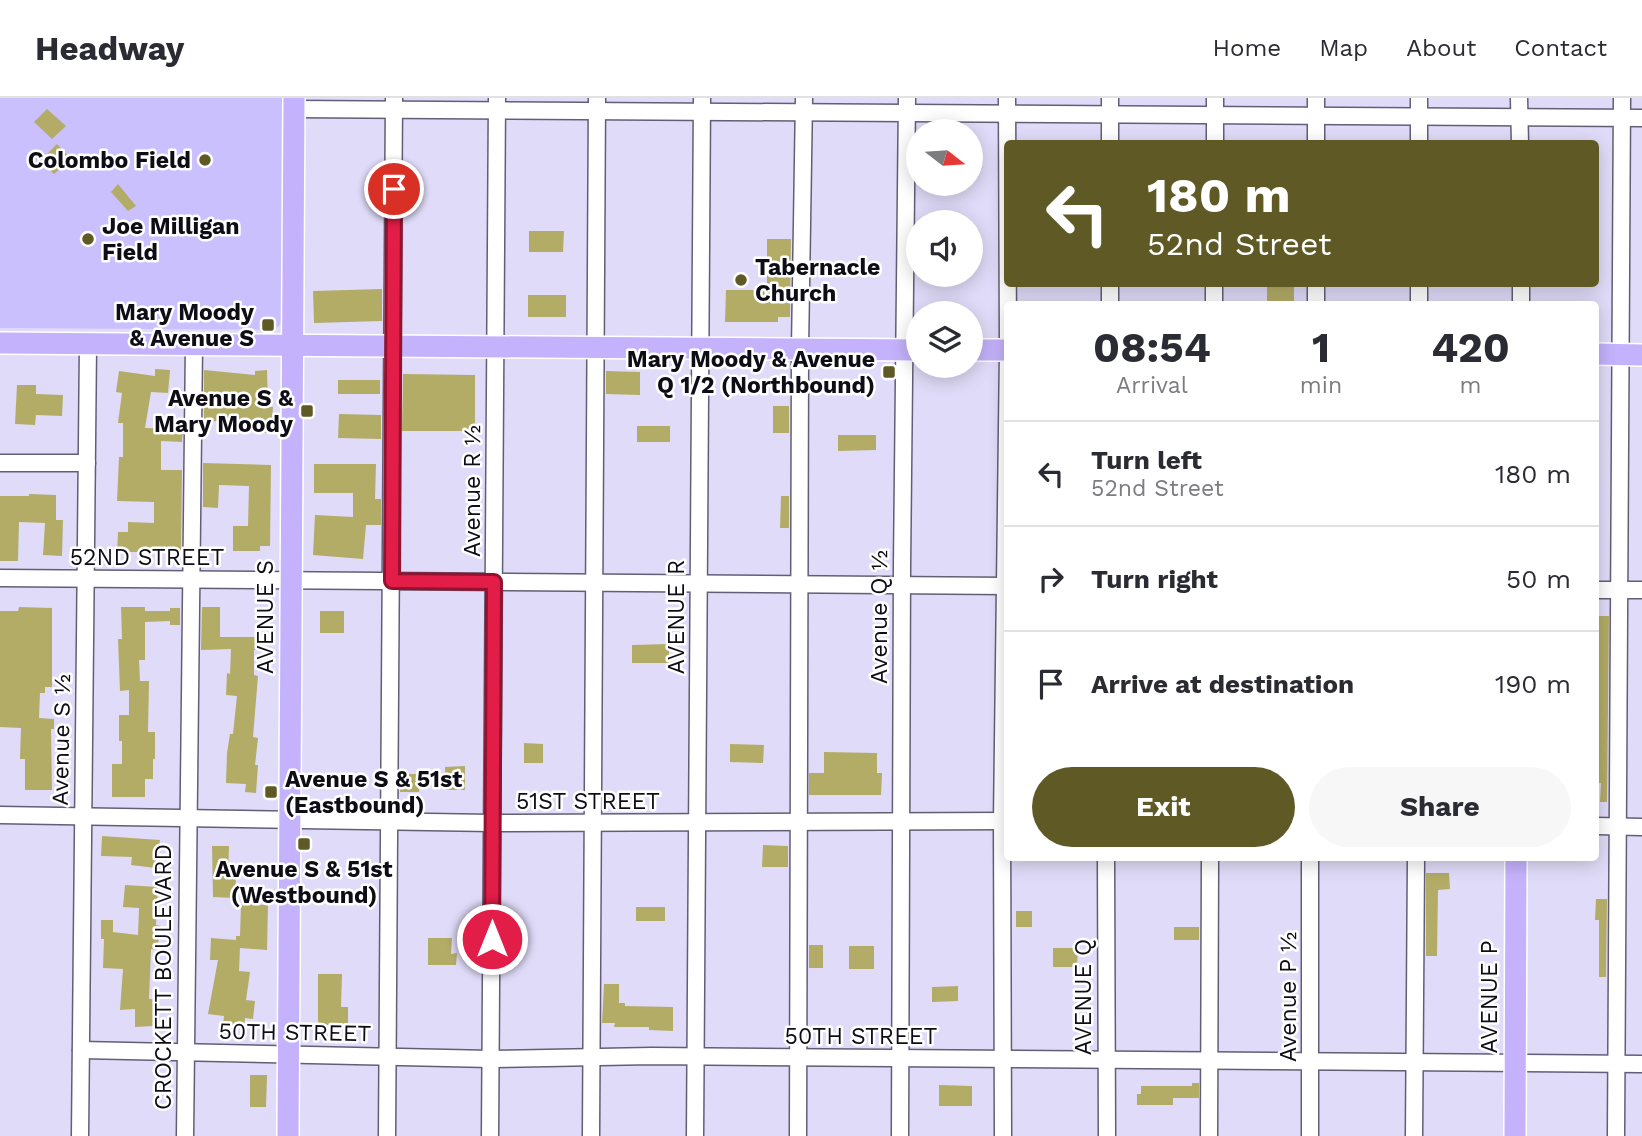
<!DOCTYPE html>
<meta charset="utf-8">
<style>
:root{--surface:#fff;--page:#f7f7f7;--text:#2b2b33;--muted:#7c7c81;--line:#e1e1e2;--accent:#5f5925}
body{margin:0;font-family:"Work Sans",sans-serif;background:var(--page);color:var(--text);height:100vh;display:flex;flex-direction:column;font-size:26px;white-space:nowrap}
*{box-sizing:border-box;margin:0}
p{font-size:23px;color:var(--muted)}
.icon{flex:none;width:38px;height:38px;fill:none;stroke:currentColor;stroke-width:2;stroke-linecap:round;stroke-linejoin:round}
.map{position:relative;flex:1;overflow:hidden}
.panel{position:absolute;left:1004px;top:203px;width:595px;height:560px;display:flex;flex-direction:column;background:var(--surface);border-radius:7px;box-shadow:0 4px 18px #0003}
.panel>*{flex:none}
.top-card{position:absolute;left:1004px;top:42px;width:595px;height:147px;border-radius:7px;box-shadow:0 4px 18px #0003;background:#5f5925;color:#fff;overflow:hidden}
.needle{width:46px;rotate:107deg}
.buttons{position:absolute;left:906px;top:21px;display:grid;gap:14px}
.buttons a{display:grid;place-items:center;width:77px;height:77px;border-radius:50%;background:var(--surface);box-shadow:0 4px 18px #0003;font-size:35px}
.pin{position:absolute;display:grid;place-items:center;width:60px;height:60px;color:#fff;margin:-30px;border:4px solid #fff;border-radius:50%;box-shadow:0 2px 7px #0007}
.me{position:absolute;width:77px;margin:-38px;rotate:0deg;stroke-linejoin:round;filter:drop-shadow(0 0 5px #0008)}
.turn{display:flex;align-items:center;gap:24px;height:147px;padding:0 28px;font-size:32px}
.turn .icon{width:91px;height:91px;stroke-width:2.5}
.turn b{display:block;font-size:49px;line-height:60px}
.eta{display:flex;justify-content:space-evenly;align-items:center;height:119px;text-align:center}
.eta b{font-size:42px;font-weight:700;line-height:49px}
.action{display:flex;gap:14px;margin-top:auto;padding:14px 28px}
.action a{flex:1;height:80px;border-radius:42px;background:var(--accent);color:#fff;font-size:28px;font-weight:700;line-height:80px;text-align:center}
.action a+a{background:var(--page);color:var(--text)}
ul{padding:0;list-style:none}
li{display:flex;align-items:center;gap:21px;height:105px;padding:0 28px;border-top:2px solid var(--line)}
li div{flex:1}
li b{display:block;font-size:26px}
li em{font-style:normal}
header{display:flex;align-items:center;gap:42px;box-sizing:border-box;height:98px;padding:0 35px;background:var(--surface);border-bottom:2px solid var(--line)}
header strong{font-size:33px}
nav{display:flex;gap:38px;margin-inline-start:auto;font-size:24px}
.map>svg:first-child{display:block}
</style>
<header>
<strong>Headway</strong>
<nav><a>Home</a><a>Map</a><a>About</a><a>Contact</a></nav>
</header>
<div class="map">
<svg width="1642" height="1038" viewBox="0 0 1642 1038">
<rect width="100%" height="100%" fill="#e0dbf8"/>
<polygon fill="#cbc0fe" points="0,0 284,0 282,223 279,228 274,232 0,230"/>
<g fill="#b3ac67">
<polygon points="47,11 66,28 52,41 34,24"/>
<polygon points="57,46 71,61 54,76 40,63"/>
<polygon points="118,86 136,108 128,113 111,94"/>
<polygon points="529,133 564,133 563,154 529,154"/>
<polygon points="767,141 791,141 790,219 778,219 778,224 725,224 726,192 767,192"/>
<rect x="1267" y="189" width="27" height="17"/>
<polygon points="382,191 382,223 314,225 313,193"/>
<rect x="528" y="197" width="38" height="22"/>
<polygon points="155,271 170,272 168,295 151,294 145,330 183,331 182,344 161,343 161,372 182,372 181,454 117,454 118,434 128,434 128,424 154,425 154,404 117,403 119,359 123,359 123,325 118,325 122,295 116,294 119,273 155,278"/>
<polygon points="204,272 255,277 255,273 267,272 268,309 273,309 271,335 239,333 240,324 204,323"/>
<polygon points="606,273 640,274 640,297 606,296"/>
<polygon points="403,276 475,277 475,333 402,333"/>
<rect x="338" y="282" width="42" height="14"/>
<polygon points="17,287 36,287 36,296 63,297 62,318 36,317 35,327 15,326"/>
<rect x="773" y="308" width="16" height="27"/>
<polygon points="339,316 381,317 381,341 338,340"/>
<rect x="637" y="328" width="33" height="16"/>
<polygon points="838,337 876,337 876,352 838,353"/>
<polygon points="203,365 271,367 270,448 260,448 260,453 233,453 233,428 248,428 249,388 219,387 218,410 203,409"/>
<polygon points="314,366 376,366 375,401 381,401 381,427 366,427 363,461 313,457 315,417 353,419 353,395 314,395"/>
<polygon points="29,396 56,397 56,422 63,422 62,458 43,457 45,425 19,424 18,463 0,463 0,398 29,398"/>
<polygon points="781,398 789,398 789,430 780,430"/>
<polygon points="19,509 52,510 52,589 45,589 45,595 40,595 39,620 54,621 54,631 51,631 52,692 25,692 25,661 20,661 21,630 0,629 0,513 18,513"/>
<polygon points="121,509 145,509 145,513 170,513 170,510 180,510 180,527 170,527 170,523 145,524 145,562 139,562 140,583 149,583 148,634 155,634 155,661 153,661 153,681 145,681 145,699 112,699 112,666 122,666 122,643 119,643 119,617 129,617 129,592 120,593 118,541 122,541"/>
<polygon points="202,509 220,509 220,539 258,539 257,552 254,552 254,577 258,578 253,639 258,640 255,667 258,667 256,695 245,694 246,686 226,685 227,655 230,636 233,636 237,598 226,597 227,575 230,576 231,551 201,552"/>
<rect x="320" y="513" width="24" height="22"/>
<polygon points="1596,518 1609,518 1607,704 1600,704 1601,685 1598,685 1597,626 1599,562 1596,562"/>
<polygon points="669,546 669,565 632,565 632,547"/>
<polygon points="524,645 543,646 543,665 524,665"/>
<polygon points="730,646 764,647 763,665 730,664"/>
<polygon points="824,654 877,655 877,675 882,675 881,697 809,697 809,675 824,675"/>
<polygon points="465,668 465,692 446,692 445,669"/>
<polygon points="400,676 420,676 419,694 400,694"/>
<polygon points="102,738 160,742 156,770 131,767 132,759 101,758"/>
<polygon points="763,747 788,748 788,769 762,769"/>
<polygon points="212,748 229,748 228,778 236,778 235,800 213,799"/>
<polygon points="1426,775 1449,775 1450,791 1438,792 1437,858 1426,858"/>
<polygon points="125,787 158,789 156,827 161,828 157,852 151,851 149,901 153,901 153,928 135,929 135,911 120,912 123,871 103,870 104,841 101,841 101,822 113,822 113,834 138,837 139,810 123,809"/>
<polygon points="1596,801 1607,801 1606,879 1599,879 1599,822 1595,822"/>
<polygon points="241,806 268,807 267,852 240,850 239,873 250,874 246,902 255,903 253,921 245,920 244,930 223,928 224,918 208,916 218,862 210,862 211,840 236,842 236,838 240,838"/>
<rect x="636" y="809" width="29" height="14"/>
<rect x="1016" y="813" width="16" height="16"/>
<rect x="1174" y="829" width="25" height="13"/>
<polygon points="428,840 452,840 451,856 457,855 456,867 428,867"/>
<rect x="809" y="847" width="14" height="23"/>
<rect x="849" y="848" width="25" height="23"/>
<polygon points="1053,850 1078,850 1077,869 1053,869"/>
<polygon points="318,876 342,876 341,909 348,909 348,927 318,927"/>
<polygon points="604,886 619,886 619,905 625,905 625,908 673,909 673,933 649,932 649,929 614,929 615,925 602,925"/>
<polygon points="958,888 958,903 932,904 932,889"/>
<polygon points="250,977 267,977 266,1009 250,1009"/>
<polygon points="1192,985 1199,985 1199,1000 1173,1000 1173,1007 1137,1007 1137,996 1141,996 1141,988 1192,988"/>
<polygon points="939,987 972,988 972,1008 939,1008"/>
</g>
<g fill="none" stroke-linecap="round" stroke-linejoin="round">
<defs>
<g id="minor">
<polyline points="1519,0 1520,46"/>
<polyline points="294,11 1642,20"/>
<polyline points="1110,46 1110,0"/>
<polyline points="1215,46 1215,0"/>
<polyline points="1316,46 1316,0"/>
<polyline points="1419,46 1419,0"/>
<polyline points="1521,186 1521,206"/>
<polyline points="1110,206 1110,186"/>
<polyline points="1214,206 1214,186"/>
<polyline points="1316,206 1316,186"/>
<polyline points="1419,206 1419,186"/>
<polyline points="0,365 87,365"/>
<polyline points="0,480 1008,488"/>
<polyline points="1596,492 1642,492"/>
<polyline points="0,717 492,725 1008,723"/>
<polyline points="1596,728 1642,729"/>
<polyline points="1106,760 1107,1038"/>
<polyline points="1310,760 1310,1038"/>
<polyline points="81,952 491,961 652,958 1642,966"/>
<polyline points="80,1038 88,246"/>
<polyline points="185,1038 194,246"/>
<polyline points="387,1038 394,0"/>
<polyline points="490,1038 497,0"/>
<polyline points="591,1038 597,0"/>
<polyline points="695,1038 702,0"/>
<polyline points="798,1038 800,251 804,0"/>
<polyline points="900,1038 902,468 907,0"/>
<polyline points="1003,1038 1002,723 1008,252 1007,0"/>
<polyline points="1209,1038 1210,760"/>
<polyline points="1414,1038 1416,760"/>
<polyline points="1616,1038 1622,0"/>
</g>
<g id="major">
<polyline points="0,245 919,252"/>
<polyline points="971,252 1008,252"/>
<polyline points="1596,256 1642,257"/>
<polyline points="288,1038 294,0"/>
<polyline points="1515,1038 1516,760"/>
</g>
</defs>
<use href="#minor" stroke="#625e76" stroke-width="19"/>
<use href="#major" stroke="#fff" stroke-width="24"/>
<use href="#minor" stroke="#fff" stroke-width="16"/>
<use href="#major" stroke="#c5b2fc" stroke-width="21"/>
</g>
<g fill="none" stroke-linecap="round" stroke-linejoin="round">
<defs>
<polyline id="route" points="394,91 392,483 494,484 492,841"/>
</defs>
<use href="#route" stroke="#92132f" stroke-width="18"/>
<use href="#route" stroke="#e11d48" stroke-width="12"/>
</g>
<g fill="#5f5925" stroke="#fff" stroke-width="2.5">
<circle cx="205" cy="62" r="7"/>
<circle cx="88" cy="141" r="7"/>
<circle cx="741" cy="182" r="7"/>
<rect x="261" y="220" width="14" height="14" rx="3.5"/>
<rect x="882" y="267" width="14" height="14" rx="3.5"/>
<rect x="300" y="306" width="14" height="14" rx="3.5"/>
<rect x="264" y="687" width="14" height="14" rx="3.5"/>
<rect x="297" y="739" width="14" height="14" rx="3.5"/>
</g>
<g text-anchor="middle" stroke-width="5" stroke-linejoin="round" paint-order="stroke">
<g font-size="23" font-weight="bold" fill="#0e0c15" stroke="#fff" text-anchor="end">
<text x="191" y="70">Colombo Field</text>
<text x="102" y="136" text-anchor="start">Joe Milligan<tspan x="102" dy="26">Field</tspan></text>
<text x="755" y="177" text-anchor="start">Tabernacle<tspan x="755" dy="26">Church</tspan></text>
<text x="254" y="222">Mary Moody<tspan x="254" dy="26">&amp; Avenue S</tspan></text>
<text x="875" y="269">Mary Moody &amp; Avenue<tspan x="875" dy="26">Q 1/2 (Northbound)</tspan></text>
<text x="293" y="308">Avenue S &amp;<tspan x="293" dy="26">Mary Moody</tspan></text>
<text x="285" y="689" text-anchor="start">Avenue S &amp; 51st<tspan x="285" dy="26">(Eastbound)</tspan></text>
<text x="304" y="779" text-anchor="middle">Avenue S &amp; 51st<tspan x="304" dy="26">(Westbound)</tspan></text>
</g>
<g font-size="23" fill="#0e0c15" stroke="#fff">
<text transform="translate(472 393) rotate(-90)" y="8">Avenue R ½</text>
<text x="147" y="467">52ND STREET</text>
<text transform="translate(265 519) rotate(-90)" y="8">AVENUE S</text>
<text transform="translate(676 519) rotate(-90)" y="8">AVENUE R</text>
<text transform="translate(879 519) rotate(-90)" y="8">Avenue Q ½</text>
<text transform="translate(61 642) rotate(-89)" y="8">Avenue S ½</text>
<text x="588" y="711">51ST STREET</text>
<text transform="translate(163 879) rotate(-90)" y="8">CROCKETT BOULEVARD</text>
<text transform="translate(1083 899) rotate(-90)" y="8">AVENUE Q</text>
<text transform="translate(1288 899) rotate(-90)" y="8">Avenue P ½</text>
<text transform="translate(1489 899) rotate(-90)" y="8">AVENUE P</text>
<text transform="translate(295 934) rotate(1)" y="8">50TH STREET</text>
<text x="861" y="946">50TH STREET</text>
</g>
</g>
</svg>
<div class="buttons">
<a><svg class="needle" viewBox="-14 -14 28 28"><path d="M0-13l5 13h-10z" fill="#e53935"/><path d="M0 13l5-13h-10z" fill="#7c7c81"/></svg></a>
<a><svg class="icon" aria-label="sound" viewBox="0 0 24 24"><path d="M4 9h4l5-4v14l-5-4H4zM17 9q2 3 0 6"/></svg></a>
<a><svg class="icon" aria-label="layers" viewBox="0 0 24 24"><path d="M12 4l9 5-9 5-9-5zM3 14l9 5 9-5"/></svg></a>
</div>
<div class="pin" style="left:394px;top:91px;background:#d93025"><svg class="icon" aria-label="arrive" viewBox="0 0 24 24"><path d="M6 21V4h12l-3 4 3 4H6"/></svg></div>
<svg class="me" style="left:492px;top:841px" viewBox="-20 -20 40 40"><circle r="17" fill="#e11d48" stroke="#fff" stroke-width="3"/><path d="M0-11L8 9 0 5-8 9z" fill="#fff"/></svg>
<div class="top-card">
<div class="turn"><svg class="icon" aria-label="left" viewBox="0 0 24 24"><path d="M17 20v-9H6M10 6l-5 5 5 5"/></svg><div><b>180 m</b>52nd Street</div></div>
</div>
<section class="panel">
<div class="eta">
<div><b>08:54</b><p>Arrival</p></div>
<div><b>1</b><p>min</p></div>
<div><b>420</b><p>m</p></div>
</div>
<ul>
<li><svg class="icon" aria-label="left" viewBox="0 0 24 24"><path d="M17 20v-9H6M10 6l-5 5 5 5"/></svg><div><b>Turn left</b><p>52nd Street</p></div><em>180 m</em></li>
<li><svg class="icon" aria-label="right" viewBox="0 0 24 24"><path d="M7 20v-9h11M14 6l5 5-5 5"/></svg><div><b>Turn right</b></div><em>50 m</em></li>
<li><svg class="icon" aria-label="arrive" viewBox="0 0 24 24"><path d="M6 21V4h12l-3 4 3 4H6"/></svg><div><b>Arrive at destination</b></div><em>190 m</em></li>
</ul>
<div class="action"><a>Exit</a><a>Share</a></div>
</section>
</div>
